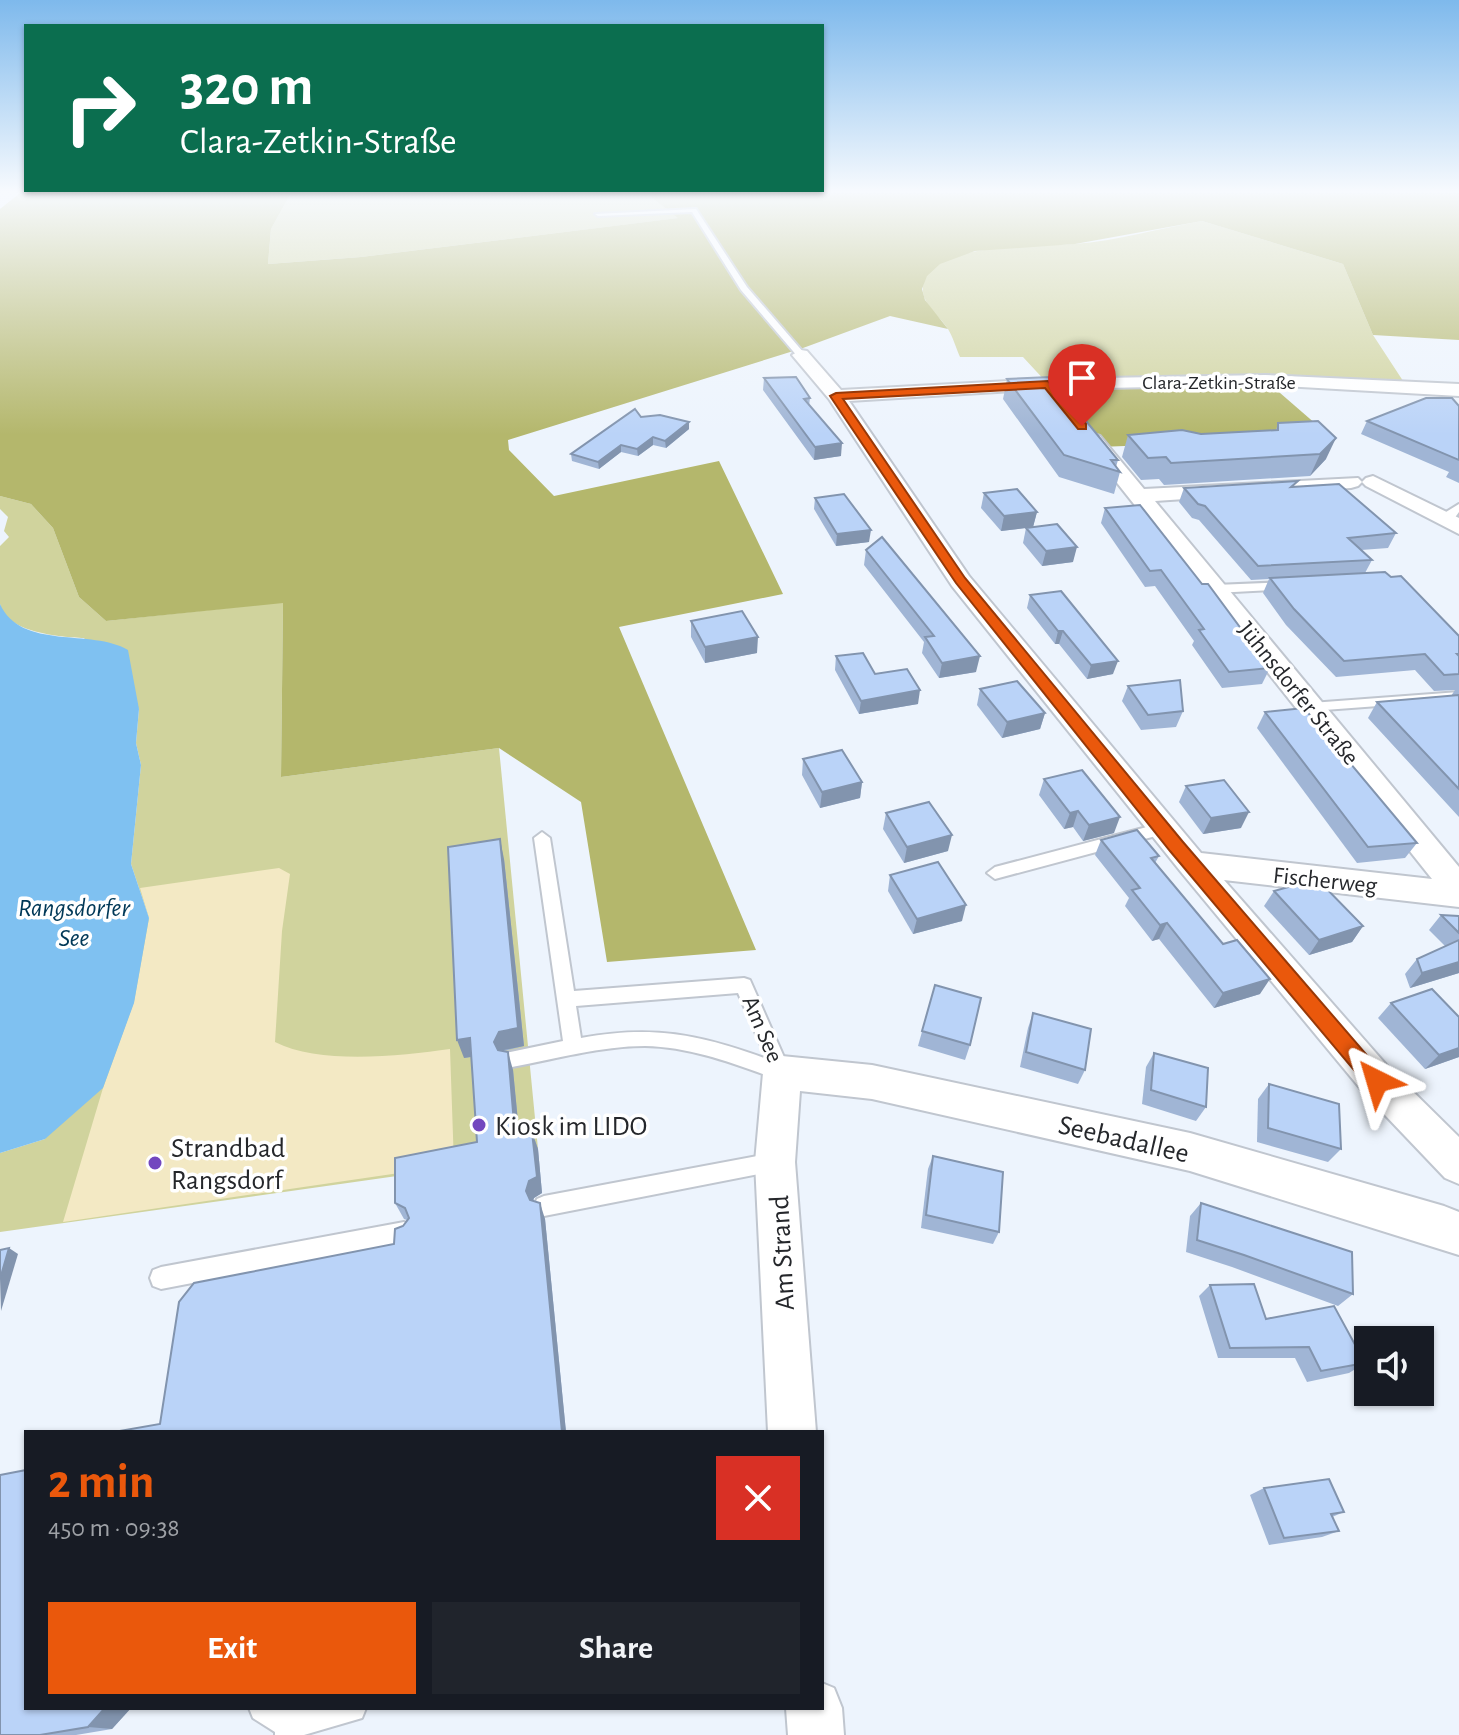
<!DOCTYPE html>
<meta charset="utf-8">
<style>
:root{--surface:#171b24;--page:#20242c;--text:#f1f3f6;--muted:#9ea1a6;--accent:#ea580c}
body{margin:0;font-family:"Alegreya Sans",sans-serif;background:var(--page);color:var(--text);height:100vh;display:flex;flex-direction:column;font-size:30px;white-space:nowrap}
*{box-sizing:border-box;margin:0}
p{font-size:26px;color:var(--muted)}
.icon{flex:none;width:44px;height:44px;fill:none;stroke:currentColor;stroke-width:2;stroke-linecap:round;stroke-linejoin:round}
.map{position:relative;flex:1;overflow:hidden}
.panel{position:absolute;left:24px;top:1430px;width:800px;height:280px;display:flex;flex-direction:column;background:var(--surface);border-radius:0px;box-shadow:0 2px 6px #0004}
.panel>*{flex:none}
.hud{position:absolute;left:24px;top:24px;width:800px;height:168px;border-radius:0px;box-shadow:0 2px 6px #0004;background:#0b6e4f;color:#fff;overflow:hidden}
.controls{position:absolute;left:1354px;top:1326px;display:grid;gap:16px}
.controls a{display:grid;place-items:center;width:80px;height:80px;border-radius:0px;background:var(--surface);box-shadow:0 2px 6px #0004;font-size:40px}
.pin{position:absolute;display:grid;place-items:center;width:68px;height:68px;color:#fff;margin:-82px -34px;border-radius:50% 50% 50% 0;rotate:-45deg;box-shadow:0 0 8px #0007}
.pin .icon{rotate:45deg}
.me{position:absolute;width:88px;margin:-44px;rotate:320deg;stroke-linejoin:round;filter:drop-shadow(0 0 6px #0008)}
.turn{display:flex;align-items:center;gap:28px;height:168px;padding:0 24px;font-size:36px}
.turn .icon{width:104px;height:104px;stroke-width:2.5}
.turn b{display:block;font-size:56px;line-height:68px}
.round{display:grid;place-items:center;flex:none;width:84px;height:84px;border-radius:0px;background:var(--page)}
.overview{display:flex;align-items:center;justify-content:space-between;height:136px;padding:0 24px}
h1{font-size:48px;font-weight:700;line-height:60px;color:var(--accent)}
.primary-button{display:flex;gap:16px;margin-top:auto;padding:16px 24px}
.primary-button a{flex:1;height:92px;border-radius:0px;background:var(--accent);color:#fff;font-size:32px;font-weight:700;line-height:92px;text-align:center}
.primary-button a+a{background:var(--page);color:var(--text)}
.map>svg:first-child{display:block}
</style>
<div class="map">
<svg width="1459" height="1735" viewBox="0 0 1459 1735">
<rect width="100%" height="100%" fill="#edf4fd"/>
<g fill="#d0d39d">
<polygon points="291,193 646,193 679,218 361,257 268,264 271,229"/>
<path d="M1202 221 1343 264 1373 335 1407 387 1265 380 1048 384 1023 357H960C956 348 953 337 948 329 940 316 921 304 923 287 927 241 1042 247 1074 244 1117 241 1160 228 1202 221Z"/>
<path d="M0 496 31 504 53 528 79 597 106 621 283 602 281 777 499 748 538 1149 404 1175 0 1232V1153L45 1139 149 918 131 864 141 765 136 743 139 709 84 638C61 637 6 633 0 604 0 587 0 564 0 546L9 537 4 531 8 517 0 509Z"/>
</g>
<g fill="#b4b76c">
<polygon points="20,193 291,193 271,229 268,264 361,257 678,218 646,193 1459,193 1459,340 1373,335 1343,264 1202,221 1075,244 975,251 940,264 927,276 922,289 925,300 948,329 890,316 803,348 508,440 509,450 554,496 719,461 783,594 619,627 756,950 607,962 581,802 499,748 281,777 283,603 106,621 79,597 53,528 31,504 0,496 0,209"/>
<polygon points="1265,380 1332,438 1099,447 1048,384"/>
</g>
<path fill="#f3e9c4" d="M279 868 290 874 282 931 275 1042C319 1065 401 1056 450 1049L454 1165 63 1222 103 1088 134 1002 149 918 140 888Z"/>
<path fill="#7fc1f1" d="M0 604C21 651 92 628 128 650L139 709 136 743 141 765 131 864 149 918 134 1003 103 1088 45 1139 0 1153Z"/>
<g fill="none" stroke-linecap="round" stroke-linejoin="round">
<defs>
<g id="service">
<polygon points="696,209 747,287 804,353 804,357 798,357 741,290 692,212 598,216 595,214"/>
<polygon points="1459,504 1459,512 1451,523 1443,523 1441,521 1446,512"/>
<polygon points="1287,582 1291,583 1291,589 1215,593 1209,589 1215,585"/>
<polygon points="1459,692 1459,700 1311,711 1304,707 1311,703"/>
<polygon points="1162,823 1170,829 1167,833 995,879 987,873 995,867"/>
<path d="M542 832 550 838 574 991 744 978 750 980 791 1073 789 1079 782 1081C738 1065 693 1047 645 1046 601 1046 556 1059 512 1067L505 1065 503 1059 505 1053 563 1041 534 838ZM738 993 767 1059C698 1034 653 1025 581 1038L576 1006Z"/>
<polygon points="774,1153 781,1155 784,1162 781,1169 774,1171 544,1216 537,1213 534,1206 537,1199 544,1196"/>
<polygon points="404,1222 411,1225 415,1232 411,1239 404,1242 161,1289 153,1286 150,1278 153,1270 161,1267"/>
<polygon points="249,1708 288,1708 292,1710 366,1708 362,1718 304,1735 275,1735 275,1732 253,1718"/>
</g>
<g id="minor">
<polygon points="801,350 807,351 841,390 1048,379 1265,375 1459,384 1459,396 1265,385 1048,389 849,401 969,576 1201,853 1432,879 1083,440 1093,434 1100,436 1144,489 1358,478 1362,482 1358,486 1351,488 1155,501 1459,867 1459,907 1224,880 1390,1069 1459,1137 1459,1184 1445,1178 1364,1093 1181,872 952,586 829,399 792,355"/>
<polygon points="1373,476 1459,518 1459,534 1366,486 1362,482 1366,478"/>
<polygon points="782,1056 872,1065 1190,1133 1444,1206 1459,1212 1459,1255 1190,1171 872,1099 800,1091 795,1162 816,1432 768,1432 755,1162 763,1073 769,1061"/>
<polygon points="822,1683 834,1688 842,1708 844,1735 788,1735 786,1708 822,1708"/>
</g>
</defs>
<use href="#service" stroke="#c0c6cf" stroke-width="4"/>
<use href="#minor" stroke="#c0c6cf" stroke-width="4"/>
<use href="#service" fill="#fff" fill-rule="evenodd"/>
<use href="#minor" fill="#fff" fill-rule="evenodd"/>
</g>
<g fill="#a0b5d5">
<polygon points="764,378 810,398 809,406 841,456 814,460 763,390"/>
<polygon points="1007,379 1118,460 1116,467 1120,472 1114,494 1059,477 1003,399"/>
<polygon points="1459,406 1459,483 1446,477 1449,472 1361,434 1367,421"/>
<polygon points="641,417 689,422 689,429 666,448 653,445 638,456 621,452 599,469 572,461 571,454"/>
<polygon points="1278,423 1326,459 1310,476 1164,485 1159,479 1141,480 1122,457 1128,435 1201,434 1276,430"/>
<polygon points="1295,487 1396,533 1388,548 1361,550 1372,560 1365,573 1459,636 1459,817 1368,718 1377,702 1451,696 1455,690 1434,691 1415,670 1336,677 1286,625 1263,593 1269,579 1251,580 1199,520 1192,518 1179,502 1184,488"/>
<polygon points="984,493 1037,512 1033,527 1001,531 981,508"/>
<polygon points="815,498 869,542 836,546 814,509"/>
<polygon points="1105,508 1270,668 1262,684 1222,688 1192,645 1194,641 1155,586 1145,587 1101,523"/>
<polygon points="1026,528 1073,562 1042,566 1023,543"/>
<polygon points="866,550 976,672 939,678 922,653 924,642 864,565"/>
<polygon points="1030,595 1113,674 1087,679 1059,644 1055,644 1027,608"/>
<polygon points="691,621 757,653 705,663 691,637"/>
<polygon points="836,656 875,674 918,704 859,714 835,670"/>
<polygon points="1128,686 1183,711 1176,727 1141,730 1122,701"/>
<polygon points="980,689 1045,713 1040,729 1002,738 977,705"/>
<polygon points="1265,712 1417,843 1405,858 1357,863 1257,728"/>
<polygon points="803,759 862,782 860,798 820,808 802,775"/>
<polygon points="1044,779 1114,833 1083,841 1073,827 1064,829 1039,795"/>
<polygon points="1186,786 1241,828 1203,834 1179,802"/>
<polygon points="886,813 948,851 904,863 883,829"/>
<polygon points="1101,840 1159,856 1155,863 1260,994 1214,1008 1159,939 1152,941 1125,906 1129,898 1095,855"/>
<polygon points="504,859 524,1046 504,1051 513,1070 519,1134 532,1132 538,1149 542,1193 534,1198 533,1201 545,1219 566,1432 114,1432 160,1424 394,1244 407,1220 404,1219 395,1203 477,1142 471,1057 464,1058"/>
<polygon points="890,875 962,921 913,934 888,891"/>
<polygon points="1274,891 1363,926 1352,942 1309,955 1264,906"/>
<polygon points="1441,915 1459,916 1459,973 1410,988 1405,974 1417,959 1445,946 1429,930"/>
<polygon points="935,985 970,1045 965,1060 918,1046"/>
<polygon points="1391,1003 1459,1017 1459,1057 1425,1069 1378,1018"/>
<polygon points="1033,1013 1085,1070 1078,1084 1020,1067 1028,1028"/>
<polygon points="1154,1053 1206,1107 1196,1121 1142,1104 1146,1067"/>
<polygon points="1269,1084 1341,1149 1328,1162 1257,1142 1258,1099"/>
<polygon points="933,1156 999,1232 993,1244 921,1228 928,1169"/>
<polygon points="1201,1203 1353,1294 1338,1306 1232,1267 1186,1252 1190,1216"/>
<polygon points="1210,1285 1266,1319 1365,1363 1349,1373 1307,1382 1295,1358 1218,1358 1199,1296"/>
<polygon points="1264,1488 1344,1512 1332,1517 1339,1531 1322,1537 1269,1545 1250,1495"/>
<polygon points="26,1708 131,1708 112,1729 76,1735 0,1735"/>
</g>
<g fill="#8294ae">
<polygon points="689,422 689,429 666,448 665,441"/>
<polygon points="653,437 653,445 638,456 637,449"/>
<polygon points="1336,438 1326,459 1310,476 1320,454"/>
<polygon points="842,443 841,456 814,460 815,447"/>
<polygon points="621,445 621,452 599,469 598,462"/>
<polygon points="1037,512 1033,527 1001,531 1004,516"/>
<polygon points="871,530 869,542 836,546 837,534"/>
<polygon points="1077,547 1073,562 1042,566 1046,551"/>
<polygon points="1058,631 1063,631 1059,644 1055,644"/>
<polygon points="758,637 757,653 705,663 705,647"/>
<polygon points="980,656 976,672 939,678 942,663"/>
<polygon points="1118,661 1113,674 1087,679 1091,665"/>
<polygon points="920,690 918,704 859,714 861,701"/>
<polygon points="1045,713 1040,729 1002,738 1007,722"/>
<polygon points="862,782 860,798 820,808 822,792"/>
<polygon points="1078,811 1073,827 1064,829 1070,813"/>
<polygon points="1249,812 1241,828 1203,834 1211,818"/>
<polygon points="1120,817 1114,833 1083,841 1089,825"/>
<polygon points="952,835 948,851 904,863 907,847"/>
<polygon points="500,839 504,859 524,1046 504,1050 500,1060 494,1042"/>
<polygon points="966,905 962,921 913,934 917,919"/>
<polygon points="1167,923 1159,939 1152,941 1160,925"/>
<polygon points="1363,926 1352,942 1309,955 1319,940"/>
<polygon points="1459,962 1459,973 1410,988 1422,973"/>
<polygon points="1270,979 1260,994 1214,1008 1223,993"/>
<polygon points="470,1038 477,1056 464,1058 457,1040"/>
<polygon points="1459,1048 1459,1057 1425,1069 1439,1055"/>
<polygon points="508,1052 513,1070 521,1152 515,1135"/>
<polygon points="532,1132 538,1149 542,1193 534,1198 531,1207 526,1191"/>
<polygon points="540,1203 545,1219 566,1432 562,1432"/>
<polygon points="9,1248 18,1254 1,1311 0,1279"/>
<polygon points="105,1708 131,1708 112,1729 88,1727"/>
</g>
<g fill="#bad3f8" stroke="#8294ae" stroke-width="2">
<polygon points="796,377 810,398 804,399 842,443 815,447 764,378"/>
<polygon points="1050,377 1118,460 1111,460 1120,472 1064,455 1007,379"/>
<polygon points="1426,398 1452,398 1459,406 1459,460 1367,421"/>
<polygon points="635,409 641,417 660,415 689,422 665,441 653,437 637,449 621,445 598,462 571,454"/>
<polygon points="1318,421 1336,438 1320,454 1171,463 1166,457 1148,458 1128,435 1182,430 1201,434 1278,430 1278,423"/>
<polygon points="1298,481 1291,487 1339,484 1396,533 1348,538 1372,560 1258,566 1205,506 1198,504 1184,488"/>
<polygon points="1017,489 1037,512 1004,516 984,493"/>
<polygon points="844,494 871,530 837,534 815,498"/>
<polygon points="1140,505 1202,584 1208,584 1270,668 1229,672 1199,630 1204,629 1161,570 1150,571 1105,508"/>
<polygon points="1057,524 1077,547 1046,551 1026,528"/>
<polygon points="882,537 980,656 942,663 925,637 934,636 866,550"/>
<polygon points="1385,572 1391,577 1401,576 1459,636 1459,654 1457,654 1459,656 1459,674 1444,675 1425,654 1344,661 1294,609 1270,578"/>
<polygon points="1061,591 1118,661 1091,665 1063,631 1058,631 1030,595"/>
<polygon points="742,611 758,637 705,647 691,621"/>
<polygon points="863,653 875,674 907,669 920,690 861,701 836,656"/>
<polygon points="1180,680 1183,711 1148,715 1128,686"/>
<polygon points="1017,681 1045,713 1007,722 980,689"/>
<polygon points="1459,695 1459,789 1377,702"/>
<polygon points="1304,708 1417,843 1368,847 1265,712"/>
<polygon points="842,750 862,782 822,792 803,759"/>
<polygon points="1082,770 1120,817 1089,825 1078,811 1070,813 1044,779"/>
<polygon points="1224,780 1249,812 1211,818 1186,786"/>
<polygon points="929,802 952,835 907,847 886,813"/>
<polygon points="1137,830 1159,856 1151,858 1223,944 1237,940 1270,979 1223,993 1167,923 1160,925 1132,890 1140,888 1101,840"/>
<polygon points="500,839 518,1028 499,1032 494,1042 498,1050 508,1052 515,1135 532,1132 537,1177 529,1181 526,1191 530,1200 540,1203 562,1432 114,1432 160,1424 179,1302 194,1283 394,1244 395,1229 403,1226 409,1218 405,1208 395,1203 395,1158 477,1142 470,1038 457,1040 448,847"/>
<polygon points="938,862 966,905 917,919 890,875"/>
<polygon points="1317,879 1363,926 1319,940 1274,891"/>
<polygon points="1441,915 1459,916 1459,933"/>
<polygon points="1459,940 1459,962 1422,973 1417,959"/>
<polygon points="935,985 981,998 970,1045 922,1031"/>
<polygon points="1432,989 1459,1017 1459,1048 1439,1055 1391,1003"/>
<polygon points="1033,1013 1091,1029 1085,1070 1026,1052"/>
<polygon points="1154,1053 1208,1068 1206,1107 1151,1090"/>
<polygon points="1269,1084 1339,1104 1341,1149 1268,1128"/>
<polygon points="933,1156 1003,1172 999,1232 926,1215"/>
<polygon points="1201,1203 1352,1252 1353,1294 1244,1255 1197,1240"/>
<polygon points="9,1248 0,1279 0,1250"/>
<polygon points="1254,1284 1266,1319 1334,1306 1365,1363 1321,1371 1309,1347 1230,1348 1210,1285"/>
<polygon points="26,1470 26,1708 105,1708 88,1727 40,1735 0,1735 0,1475"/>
<polygon points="1329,1479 1344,1512 1331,1514 1339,1531 1284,1538 1264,1488"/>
</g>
<linearGradient id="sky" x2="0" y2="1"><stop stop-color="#7eb9ec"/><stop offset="0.44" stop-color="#f7fafe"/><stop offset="1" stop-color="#f7fafe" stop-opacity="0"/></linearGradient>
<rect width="1459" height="435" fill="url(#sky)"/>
<polygon fill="#ea580c" stroke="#983908" stroke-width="2" points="1048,381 1086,424 1086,429 1078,429 1045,388 843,399 965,578 1183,842 1384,1075 1387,1081 1384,1088 1377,1091 1369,1088 1170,851 956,583 830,396 836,393"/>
<g fill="#7247bf" stroke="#fff" stroke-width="3">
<circle cx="479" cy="1125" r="8"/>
<circle cx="155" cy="1163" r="8"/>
</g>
<g text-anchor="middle" stroke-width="7" stroke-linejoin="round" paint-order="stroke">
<g font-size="20" fill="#25272b" stroke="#fff">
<text x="1219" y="389">Clara-Zetkin-Straße</text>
</g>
<g font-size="24" fill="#25272b" stroke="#fff">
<text transform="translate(1299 693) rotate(51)" y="8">Jühnsdorfer Straße</text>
<text transform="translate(1325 880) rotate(6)" y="8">Fischerweg</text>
<text transform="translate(763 1029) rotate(67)" y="8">Am See</text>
</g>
<g font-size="26" font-style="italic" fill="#003857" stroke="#fff">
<text x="74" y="916">Rangsdorfer<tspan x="74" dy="30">See</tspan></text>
</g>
<g font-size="28" fill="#25272b" stroke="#fff" text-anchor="start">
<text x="495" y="1135">Kiosk im LIDO</text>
<text x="171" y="1157">Strandbad<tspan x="171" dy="32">Rangsdorf</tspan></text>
</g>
<g font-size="28" fill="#25272b" stroke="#fff">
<text transform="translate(1124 1138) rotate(13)" y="10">Seebadallee</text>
<text transform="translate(781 1253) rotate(-93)" y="10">Am Strand</text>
</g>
</g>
</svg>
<div class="controls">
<a><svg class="icon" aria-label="sound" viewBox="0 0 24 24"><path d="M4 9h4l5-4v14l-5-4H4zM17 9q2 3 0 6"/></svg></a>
</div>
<div class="pin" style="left:1082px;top:426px;background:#d93025"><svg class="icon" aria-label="arrive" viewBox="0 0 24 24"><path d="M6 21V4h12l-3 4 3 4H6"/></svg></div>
<svg class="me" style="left:1377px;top:1081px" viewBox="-20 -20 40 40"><path d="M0-17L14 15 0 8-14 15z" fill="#ea580c" stroke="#fff" stroke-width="4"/></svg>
<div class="hud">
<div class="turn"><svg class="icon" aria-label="right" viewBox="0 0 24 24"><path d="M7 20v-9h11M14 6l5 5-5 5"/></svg><div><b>320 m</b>Clara-Zetkin-Straße</div></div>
</div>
<section class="panel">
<div class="overview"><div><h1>2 min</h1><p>450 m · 09:38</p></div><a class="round" style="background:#d93025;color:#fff"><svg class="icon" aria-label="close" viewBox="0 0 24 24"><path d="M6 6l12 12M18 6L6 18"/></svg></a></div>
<div class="primary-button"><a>Exit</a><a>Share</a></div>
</section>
</div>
